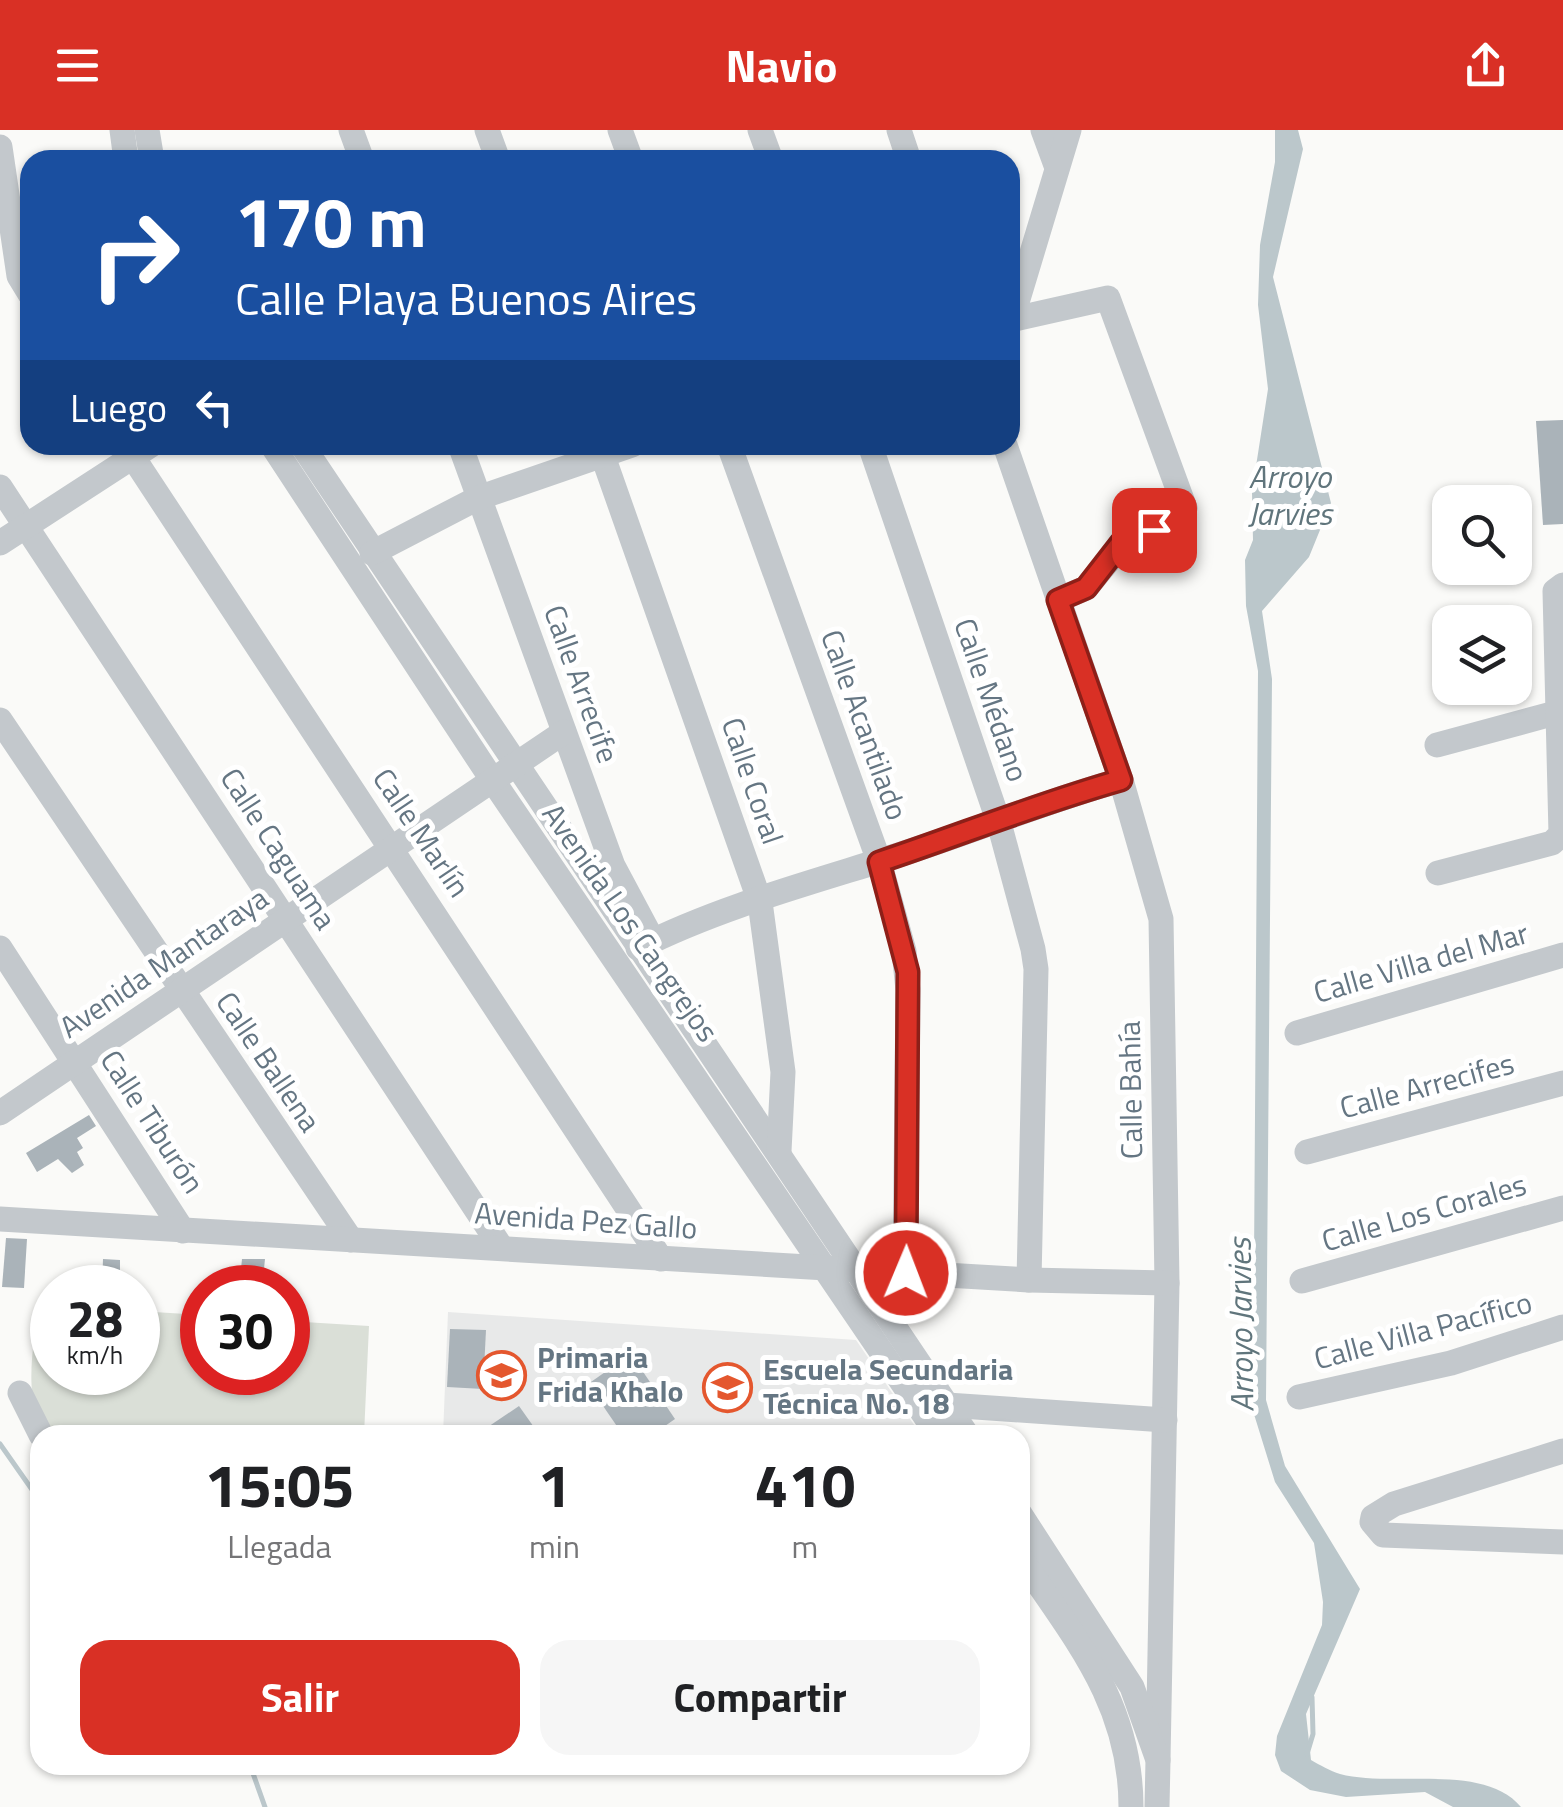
<!DOCTYPE html>
<html lang="es">
<meta charset="utf-8">
<style>
:root{--surface:#fff;--page:#f6f6f6;--text:#202124;--muted:#757577;--accent:#d93025}
body{margin:0;font-family:"Titillium Web",sans-serif;background:var(--page);color:var(--text);height:100vh;display:flex;flex-direction:column;font-size:38px;white-space:nowrap}
*{box-sizing:border-box;margin:0}
p{font-size:32px;color:var(--muted)}
.icon{flex:none;width:55px;height:55px;fill:none;stroke:currentColor;stroke-width:2;stroke-linecap:round;stroke-linejoin:round}
.map{position:relative;flex:1;overflow:hidden}
.drawer{position:absolute;left:30px;top:1295px;width:1000px;height:350px;display:flex;flex-direction:column;background:var(--surface);border-radius:30px;box-shadow:0 2px 8px #0004}
.drawer>*{flex:none}
.guide{position:absolute;left:20px;top:20px;width:1000px;height:305px;border-radius:30px;box-shadow:0 2px 8px #0004;background:#1a4fa0;color:#fff;overflow:hidden}
.controls{position:absolute;left:1432px;top:355px;display:grid;gap:20px}
.controls a{display:grid;place-items:center;width:100px;height:100px;border-radius:20px;background:var(--surface);box-shadow:0 2px 8px #0004;font-size:50px}
.speed{position:absolute;left:30px;top:1135px;display:flex;gap:20px;font-size:50px;font-weight:700;text-align:center}
.speed>*{display:grid;place-content:center;width:130px;height:130px;border-radius:50%;background:var(--surface);box-shadow:0 2px 8px #0004;line-height:1}
.speed small{font-size:25px;font-weight:400}
.speed .limit{border:15px solid #d22;background:#fff;color:#111}
.pin{position:absolute;display:grid;place-items:center;width:85px;height:85px;color:#fff;margin:-42px;border-radius:20px;box-shadow:0 5px 15px #0006}
.me{position:absolute;width:110px;margin:-55px;rotate:1deg;stroke-linejoin:round;filter:drop-shadow(0 0 8px #0008)}
.turn{display:flex;align-items:center;gap:35px;height:210px;padding:0 50px;font-size:45px}
.turn .icon{width:130px;height:130px;stroke-width:2.5}
.turn b{display:block;font-size:70px;line-height:85px}
.then{display:flex;align-items:center;height:95px;padding:0 50px;background:#0003;gap:20px;font-size:38px}
.eta{display:flex;justify-content:space-evenly;align-items:center;height:170px;text-align:center}
.eta b{font-size:60px;font-weight:700;line-height:70px}
.cta{display:flex;gap:20px;margin-top:auto;padding:20px 50px}
.cta a{flex:1;height:115px;border-radius:30px;background:var(--accent);color:#fff;font-size:40px;font-weight:700;line-height:115px;text-align:center}
.cta a+a{background:var(--page);color:var(--text)}
header{display:flex;justify-content:space-between;align-items:center;height:130px;padding:0 50px;background:var(--accent);color:#fff;font-size:45px;font-weight:700}
.map>svg:first-child{display:block}
</style>
<header><svg class="icon" aria-label="menu" viewBox="0 0 24 24"><path d="M4 6h16M4 12h16M4 18h16"/></svg>Navio<svg class="icon" aria-label="share" viewBox="0 0 24 24"><path d="M12 15V3M7 8l5-5 5 5M5 13v7h14v-7"/></svg></header>
<div class="map">
<svg width="1563" height="1677" viewBox="0 0 1563 1677">
<rect width="100%" height="100%" fill="#fafaf8"/>
<polygon fill="#e8e9e9" points="448,1182 856,1210 921,1305 443,1305"/>
<path fill="#dadfd7" d="M38 1175 52 1176V1242H138V1181L202 1185V1242H288V1191L369 1196 364 1305H51C19 1277 35 1212 38 1175Z"/>
<path fill="#bbc7cb" d="M1275 0H1298L1303 19 1273 147 1331 373 1309 427 1262 481 1272 549 1266 1270 1285 1336 1360 1459 1306 1584 1311 1630C1320 1635 1330 1641 1340 1644 1392 1658 1484 1632 1521 1677H1453L1425 1662 1346 1667 1310 1660 1281 1641 1275 1625 1277 1606 1322 1495 1323 1472 1314 1413 1275 1352 1253 1281 1258 541 1246 476 1245 430 1253 410 1252 362 1268 259 1258 175 1260 115 1275 32Z"/>
<g fill="none" stroke-linecap="round" stroke-linejoin="round">
<g stroke="#bbc7cb" stroke-width="5">
<polyline points="0,1314 40,1371"/>
<polyline points="1307,1624 1313,1604 1312,1567"/>
<polyline points="250,1635 265,1677"/>
</g>
</g>
<g fill="#aab3b9">
<polygon points="1563,290 1563,394 1543,395 1536,291"/>
<polygon points="89,985 96,996 77,1008 83,1018 77,1022 84,1035 72,1043 58,1029 37,1042 26,1023"/>
<polygon points="6,1108 27,1109 24,1158 2,1157"/>
<polygon points="103,1129 120,1130 120,1158 102,1158"/>
<polygon points="242,1129 265,1129 262,1158 239,1158"/>
<polygon points="450,1199 486,1200 483,1259 447,1257"/>
<polygon points="631,1224 675,1289 652,1305 623,1305 588,1254"/>
<polygon points="519,1276 536,1300 528,1305 476,1305"/>
</g>
<g fill="none" stroke-linecap="round" stroke-linejoin="round">
<g stroke="#c3c8cc" stroke-width="25">
<polyline points="122,0 126,30"/>
<polyline points="147,0 152,30"/>
<polyline points="351,0 362,30"/>
<polyline points="487,0 498,30"/>
<polyline points="620,0 631,30"/>
<polyline points="760,0 771,30"/>
<polyline points="899,0 909,30"/>
<polyline points="1043,0 1057,38"/>
<polyline points="0,17 19,146 30,164"/>
<polyline points="1012,189 1069,0"/>
<polyline points="1010,190 1108,168 1185,378 1180,392 1127,408 1086,458 1058,470"/>
<polyline points="125,315 661,1129"/>
<polyline points="272,315 491,648 938,1305"/>
<polyline points="302,315 967,1305"/>
<polyline points="460,315 613,736 653,811"/>
<polyline points="599,315 760,772 783,942 779,1021"/>
<polyline points="729,315 879,731 904,821 908,860 905,1143"/>
<polyline points="870,315 999,693 1033,819 1036,839 1029,1150"/>
<polyline points="1005,315 1121,650 1161,789 1167,1153 1158,1630"/>
<polyline points="0,357 501,1117"/>
<polyline points="0,413 151,315"/>
<polyline points="372,423 478,368 632,315"/>
<polyline points="0,590 351,1110"/>
<polyline points="1437,615 1559,582"/>
<polyline points="1438,743 1552,713 1561,704 1555,461 1563,455"/>
<polyline points="0,818 183,1101"/>
<path d="M638 818C723 775 821 750 911 721 982 698 1049 670 1121 650"/>
<polyline points="1297,903 1563,825"/>
<polyline points="0,983 564,602"/>
<polyline points="1307,1022 1563,953"/>
<polyline points="0,1089 1029,1150 1167,1153"/>
<polyline points="1302,1151 1563,1078"/>
<polyline points="20,1263 41,1305"/>
<polyline points="1299,1267 1451,1233 1563,1197"/>
<polyline points="947,1275 1165,1290"/>
<polyline points="1563,1321 1394,1374 1373,1387 1372,1392 1383,1405 1563,1412"/>
<polyline points="1020,1384 1132,1557 1158,1630 1157,1677"/>
<path d="M1020 1427C1075 1509 1131 1573 1131 1677"/>
</g>
</g>
<g fill="none" stroke-linecap="round" stroke-linejoin="round">
<defs>
<path id="route" d="M906 1143 908 842 879 732C960 705 1039 673 1121 650L1058 470 1086 458 1121 413 1154 400"/>
</defs>
<use href="#route" stroke="#8d1f18" stroke-width="25"/>
<use href="#route" stroke="#d93025" stroke-width="18"/>
</g>
<defs>
<symbol id="school-ring" viewBox="-11 -11 22 22"><circle r="9.5" fill="#fff" stroke="#e4572e" stroke-width="1.5"/><path d="M0-5L7-2L0 1L-7-2ZM-4 1L0 2.5L4 1V4Q0 6-4 4Z" fill="#e4572e"/></symbol>
</defs>
<g fill-rule="evenodd">
<use href="#school-ring" x="474" y="1218" width="55" height="55"/>
<use href="#school-ring" x="700" y="1230" width="55" height="55"/>
</g>
<g text-anchor="middle" stroke-width="10" stroke-linejoin="round" paint-order="stroke">
<g font-size="30" fill="#657683" stroke="#fff">
<text transform="translate(581 554) rotate(70)" y="10">Calle Arrecife</text>
<text transform="translate(991 570) rotate(71)" y="10">Calle Médano</text>
<text transform="translate(864 595) rotate(70)" y="10">Calle Acantilado</text>
<text transform="translate(752 651) rotate(71)" y="10">Calle Coral</text>
<text transform="translate(421 703) rotate(56)" y="10">Calle Marlín</text>
<text transform="translate(278 719) rotate(57)" y="10">Calle Caguama</text>
<text transform="translate(630 793) rotate(55)" y="10">Avenida Los Cangrejos</text>
<text transform="translate(164 833) rotate(-34)" y="10">Avenida Mantaraya</text>
<text transform="translate(1421 833) rotate(-16)" y="10">Calle Villa del Mar</text>
<text transform="translate(268 932) rotate(56)" y="10">Calle Ballena</text>
<text transform="translate(1427 956) rotate(-15)" y="10">Calle Arrecifes</text>
<text transform="translate(1131 960) rotate(-91)" y="10">Calle Bahía</text>
<text transform="translate(152 992) rotate(57)" y="10">Calle Tiburón</text>
<text transform="translate(1424 1083) rotate(-16)" y="10">Calle Los Corales</text>
<text transform="translate(586 1091) rotate(4)" y="10">Avenida Pez Gallo</text>
<text transform="translate(1423 1201) rotate(-15)" y="10">Calle Villa Pacífico</text>
</g>
<g font-size="30" font-weight="bold" fill="#657683" stroke="#fff" text-anchor="start">
<text x="537" y="1238">Primaria<tspan x="537" dy="34">Frida Khalo</tspan></text>
<text x="763" y="1250">Escuela Secundaria<tspan x="763" dy="34">Técnica No. 18</tspan></text>
</g>
<g font-size="32" font-style="italic" fill="#60757c" stroke="#fff">
<text x="1290" y="358">Arroyo<tspan x="1290" dy="37">Jarvies</tspan></text>
<text transform="translate(1241 1195) rotate(-91)" y="11">Arroyo Jarvies</text>
</g>
</g>
</svg>
<div class="controls">
<a><svg class="icon" aria-label="search" viewBox="0 0 24 24"><circle cx="10" cy="10" r="6"/><path d="M15 15l6 6"/></svg></a>
<a><svg class="icon" aria-label="layers" viewBox="0 0 24 24"><path d="M12 4l9 5-9 5-9-5zM3 14l9 5 9-5"/></svg></a>
</div>
<div class="speed"><div>28<small>km/h</small></div><div class="limit">30</div></div>
<div class="pin" style="left:1154px;top:400px;background:#d93025"><svg class="icon" aria-label="arrive" viewBox="0 0 24 24"><path d="M6 21V4h12l-3 4 3 4H6"/></svg></div>
<svg class="me" style="left:906px;top:1143px" viewBox="-20 -20 40 40"><circle r="17" fill="#d93025" stroke="#fff" stroke-width="3"/><path d="M0-11L8 9 0 5-8 9z" fill="#fff"/></svg>
<div class="guide">
<div class="turn"><svg class="icon" aria-label="right" viewBox="0 0 24 24"><path d="M7 20v-9h11M14 6l5 5-5 5"/></svg><div><b>170 m</b>Calle Playa Buenos Aires</div></div>
<div class="then">Luego<svg class="icon" aria-label="left" viewBox="0 0 24 24"><path d="M17 20v-9H6M10 6l-5 5 5 5"/></svg></div>
</div>
<section class="drawer">
<div class="eta">
<div><b>15:05</b><p>Llegada</p></div>
<div><b>1</b><p>min</p></div>
<div><b>410</b><p>m</p></div>
</div>
<div class="cta"><a>Salir</a><a>Compartir</a></div>
</section>
</div>
